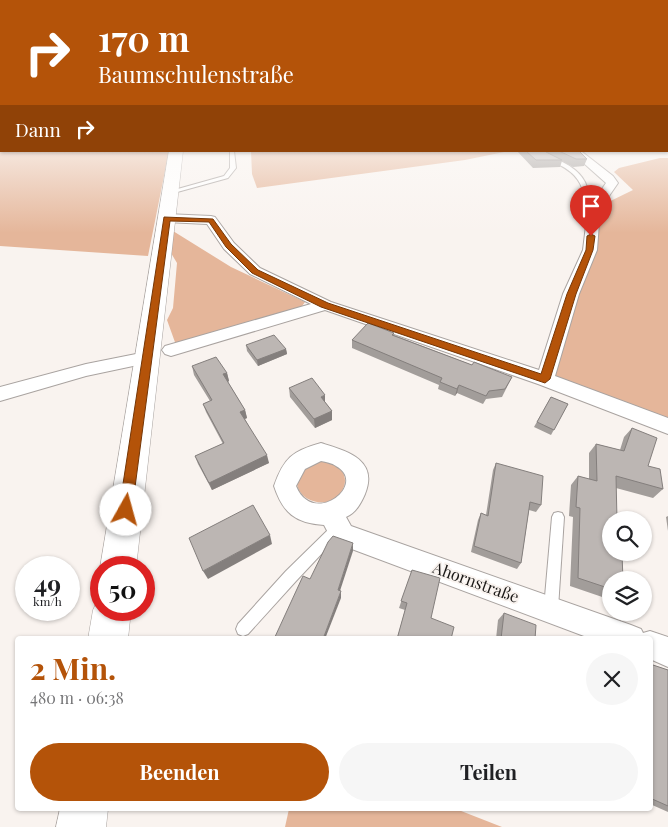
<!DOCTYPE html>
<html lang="de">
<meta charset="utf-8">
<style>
:root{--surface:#fff;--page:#f6f6f6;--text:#202124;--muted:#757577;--accent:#b45309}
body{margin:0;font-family:"Playfair Display",serif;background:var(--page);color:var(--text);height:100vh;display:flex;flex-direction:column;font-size:19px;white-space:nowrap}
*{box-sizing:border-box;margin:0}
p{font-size:16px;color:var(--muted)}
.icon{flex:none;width:28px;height:28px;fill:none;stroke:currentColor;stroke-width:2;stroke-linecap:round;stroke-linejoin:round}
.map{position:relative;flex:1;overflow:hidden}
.side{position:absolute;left:15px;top:636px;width:638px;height:175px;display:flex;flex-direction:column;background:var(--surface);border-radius:5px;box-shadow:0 1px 4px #0004}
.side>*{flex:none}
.guide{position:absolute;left:0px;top:0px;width:669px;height:152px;box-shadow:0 1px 4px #0004;background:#b45309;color:#fff;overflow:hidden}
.buttons{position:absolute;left:602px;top:511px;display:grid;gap:10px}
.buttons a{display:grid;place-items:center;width:50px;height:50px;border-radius:50%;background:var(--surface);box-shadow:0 1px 4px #0004;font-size:25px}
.speed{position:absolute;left:15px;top:556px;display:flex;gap:10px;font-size:25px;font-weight:700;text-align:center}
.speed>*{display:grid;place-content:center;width:65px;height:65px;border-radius:50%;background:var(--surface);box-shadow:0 1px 4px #0004;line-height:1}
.speed small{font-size:12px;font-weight:400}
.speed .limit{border:8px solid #d22;background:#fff;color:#111}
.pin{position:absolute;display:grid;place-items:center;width:42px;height:42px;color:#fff;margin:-51px -21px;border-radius:50% 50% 50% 0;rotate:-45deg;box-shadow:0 0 5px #0007}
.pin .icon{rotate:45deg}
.me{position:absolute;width:55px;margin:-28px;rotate:7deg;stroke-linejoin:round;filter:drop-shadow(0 0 4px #0008)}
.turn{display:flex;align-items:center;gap:18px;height:105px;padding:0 15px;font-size:22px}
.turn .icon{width:65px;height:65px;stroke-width:2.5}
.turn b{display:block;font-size:35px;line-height:42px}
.then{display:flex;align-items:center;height:48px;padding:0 15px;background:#0003;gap:10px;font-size:19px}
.round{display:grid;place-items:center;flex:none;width:52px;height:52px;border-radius:26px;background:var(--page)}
.head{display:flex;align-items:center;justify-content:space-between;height:85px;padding:0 15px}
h1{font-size:30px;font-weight:700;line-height:38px;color:var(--accent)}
.primary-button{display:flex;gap:10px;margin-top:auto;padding:10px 15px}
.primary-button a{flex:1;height:58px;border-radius:30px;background:var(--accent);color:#fff;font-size:20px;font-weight:700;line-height:58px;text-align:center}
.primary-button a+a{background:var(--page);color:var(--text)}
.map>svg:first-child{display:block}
</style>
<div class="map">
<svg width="668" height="827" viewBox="0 0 668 827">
<rect width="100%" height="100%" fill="#f9f3ef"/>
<g fill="#e5b69a">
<polygon points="0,117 1,151 169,151 148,256 0,246"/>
<polygon points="251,151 509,151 465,160 257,188 252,174"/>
<polygon points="660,158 668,158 668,426 545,379 594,209 633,190 614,172 619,168"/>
<polygon points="173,231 231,267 305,302 300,309 176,345 167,320 173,308 177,263 171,253"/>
<path d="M318 461C366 463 342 516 308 499 298 494 292 479 301 470 305 466 313 463 318 461Z"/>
<polygon points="289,809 456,809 502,827 285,827"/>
</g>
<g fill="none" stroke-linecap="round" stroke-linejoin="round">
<defs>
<g id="service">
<polygon points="230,151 234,151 236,168 228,178 170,194 167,192 224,176 230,168"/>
<path d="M550 157C565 162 582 171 587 187 590 195 591 202 597 209L596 210H592C585 203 585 197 582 188 577 173 562 165 548 160Z"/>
<polygon points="558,512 562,513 564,517 558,608 556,613 551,615 546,613 544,608 552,517 554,513"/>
<polygon points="338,522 342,524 344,528 342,532 296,581 248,634 243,636 238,634 236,629 238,624 286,571 334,524"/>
</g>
<g id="minor">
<polygon points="570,151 581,151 613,176 618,183 600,209 597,250 579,294 555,376 668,418 668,434 538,384 325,310 171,356 165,354 162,350 165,346 311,304 250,274 224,249 207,224 166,222 160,218 166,214 211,216 215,217 234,243 260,268 331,302 539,370 563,294 583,250 588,209 606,183"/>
<polygon points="146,352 152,354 155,358 152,362 86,376 0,401 0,387 86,364"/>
<path d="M321 443C346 451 379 459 365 494 361 503 356 513 346 517L351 526 631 625 641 629 643 633 650 631 668 637V667L650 659V639H592L333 542 324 525C295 523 283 513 274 486 284 458 292 451 321 443ZM321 461C326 462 332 463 336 466 369 484 313 528 296 486L305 469Z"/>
</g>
<g id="secondary">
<polygon points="169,151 183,151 136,568 101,568 101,571 100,568"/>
<polygon points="101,595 101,610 131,610 128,639 88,639 93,610 99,597"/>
<polygon points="60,809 108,809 106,827 56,827"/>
</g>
</defs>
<use href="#service" stroke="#a9a3a0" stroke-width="2"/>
<use href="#minor" stroke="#a9a3a0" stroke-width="2"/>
<use href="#secondary" stroke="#a9a3a0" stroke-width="1"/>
<use href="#service" fill="#fff" fill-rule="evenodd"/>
<use href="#minor" fill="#fff" fill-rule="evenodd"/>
<use href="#secondary" fill="#fff" fill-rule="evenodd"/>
</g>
<g fill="#a29d9a">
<polygon points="517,151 579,151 587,159 584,166 573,167 562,161 560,167 533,168"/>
<polygon points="394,333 394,335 472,365 512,377 502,397 486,399 483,404 457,393 455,396 438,389 439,385 352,348 352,340"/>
<polygon points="246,345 286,349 287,354 258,366 247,351"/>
<polygon points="192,366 227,373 229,381 228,382 245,410 247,418 245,419 269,463 212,490 198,464 195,456 223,444 206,412 203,404 210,401 194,375"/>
<polygon points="289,388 325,402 332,411 332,420 315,428 290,397"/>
<polygon points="551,397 568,404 551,435 534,427"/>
<polygon points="632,428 648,466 663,489 653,498 616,488 611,580 611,600 570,586 573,517 569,516 571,485 578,476 589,479 589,453 596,444 620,450 624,437"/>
<polygon points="496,463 541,505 536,512 529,510 521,563 517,569 471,552 478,520 481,513 486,515 493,470"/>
<polygon points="668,516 668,531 666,517"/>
<polygon points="412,570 431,618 451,639 397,639 405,610 399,608"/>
<polygon points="504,613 535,639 496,639 498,620"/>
<polygon points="650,664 668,670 668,812 650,804"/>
</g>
<g fill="#847f7d">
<polygon points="286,349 287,354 258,366 257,360"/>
<polygon points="227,373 229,381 225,383 223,374"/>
<polygon points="459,385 457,393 455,396 457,389"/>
<polygon points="325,395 325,404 321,397"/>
<polygon points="245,410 247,418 242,420 240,412"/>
<polygon points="332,411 332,420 315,428 314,419"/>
<polygon points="267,455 269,463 212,490 209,483"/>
<polygon points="270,535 272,544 208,579 203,571"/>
<polygon points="353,543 353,551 338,597 338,590"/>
<polygon points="341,591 341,598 325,639 323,639"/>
</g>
<g fill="#bcb6b3" stroke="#847f7d">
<polygon points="526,151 545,151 546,152 562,160 536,160"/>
<polygon points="559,151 579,151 587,159 576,159"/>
<polygon points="368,323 394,333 392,335 472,365 474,362 512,377 505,389 489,391 486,396 459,385 457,389 440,382 442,378 352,340"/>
<polygon points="274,335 286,349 257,360 246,345"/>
<polygon points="216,357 227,373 223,374 245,410 240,412 267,455 209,483 195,456 224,443 203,404 212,400 192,366"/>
<polygon points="312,378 325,395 321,397 332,411 314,419 289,388"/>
<polygon points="551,397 568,404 554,430 537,422"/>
<polygon points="632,428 657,438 648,466 660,469 663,489 616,476 617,520 611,520 611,552 618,552 622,554 623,580 611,580 611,589 578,578 580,508 576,507 578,476 597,481 596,444 624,451"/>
<polygon points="496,463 543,476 541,505 530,502 521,563 474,546 481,513 488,516"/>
<polygon points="253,505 270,535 203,571 189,538"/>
<polygon points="333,536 353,543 338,590 341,591 323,639 274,639 303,576 310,579 328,542"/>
<polygon points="412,570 440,578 431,618 454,627 451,639 397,639 407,603 401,601"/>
<polygon points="504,613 536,625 535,639 501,639"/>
<polygon points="650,664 668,670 668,806 650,798"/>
</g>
<linearGradient id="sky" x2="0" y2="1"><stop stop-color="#79c6d9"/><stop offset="0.5" stop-color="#fcfaf8"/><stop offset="1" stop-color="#fcfaf8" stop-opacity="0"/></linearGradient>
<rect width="668" height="233" fill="url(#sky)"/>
<polygon fill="#b45309" stroke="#753606" points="164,217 213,219 231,244 258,270 328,303 541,374 567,294 586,250 587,236 591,234 595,236 593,250 576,294 550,379 545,383 321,307 252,273 226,247 209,222 170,221 132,510 130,515 126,516 121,515 119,510"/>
<g text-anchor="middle" stroke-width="4" stroke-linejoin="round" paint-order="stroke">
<g font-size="16" fill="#1a1816" stroke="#f9f3ef">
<text transform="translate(476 582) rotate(20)" y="6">Ahornstraße</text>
</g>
</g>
</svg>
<div class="buttons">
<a><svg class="icon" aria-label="search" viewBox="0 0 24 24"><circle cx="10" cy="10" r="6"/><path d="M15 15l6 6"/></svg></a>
<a><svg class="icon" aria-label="layers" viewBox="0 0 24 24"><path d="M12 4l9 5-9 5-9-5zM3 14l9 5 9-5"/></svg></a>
</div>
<div class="speed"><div>49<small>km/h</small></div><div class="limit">50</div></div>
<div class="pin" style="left:591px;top:236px;background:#d93025"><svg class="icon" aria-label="arrive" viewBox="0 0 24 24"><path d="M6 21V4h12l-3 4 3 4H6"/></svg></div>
<svg class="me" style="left:126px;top:510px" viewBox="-20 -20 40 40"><circle r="19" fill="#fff"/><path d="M0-13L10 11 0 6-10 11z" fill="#b45309"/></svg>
<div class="guide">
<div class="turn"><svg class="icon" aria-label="right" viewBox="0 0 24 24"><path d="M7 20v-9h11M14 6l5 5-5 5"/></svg><div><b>170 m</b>Baumschulenstraße</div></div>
<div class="then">Dann<svg class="icon" aria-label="right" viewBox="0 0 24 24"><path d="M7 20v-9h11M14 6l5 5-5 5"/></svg></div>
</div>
<section class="side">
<div class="head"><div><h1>2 Min.</h1><p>480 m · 06:38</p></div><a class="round"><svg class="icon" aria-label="close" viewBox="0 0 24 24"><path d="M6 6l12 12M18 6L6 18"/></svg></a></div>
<div class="primary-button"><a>Beenden</a><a>Teilen</a></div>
</section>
</div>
